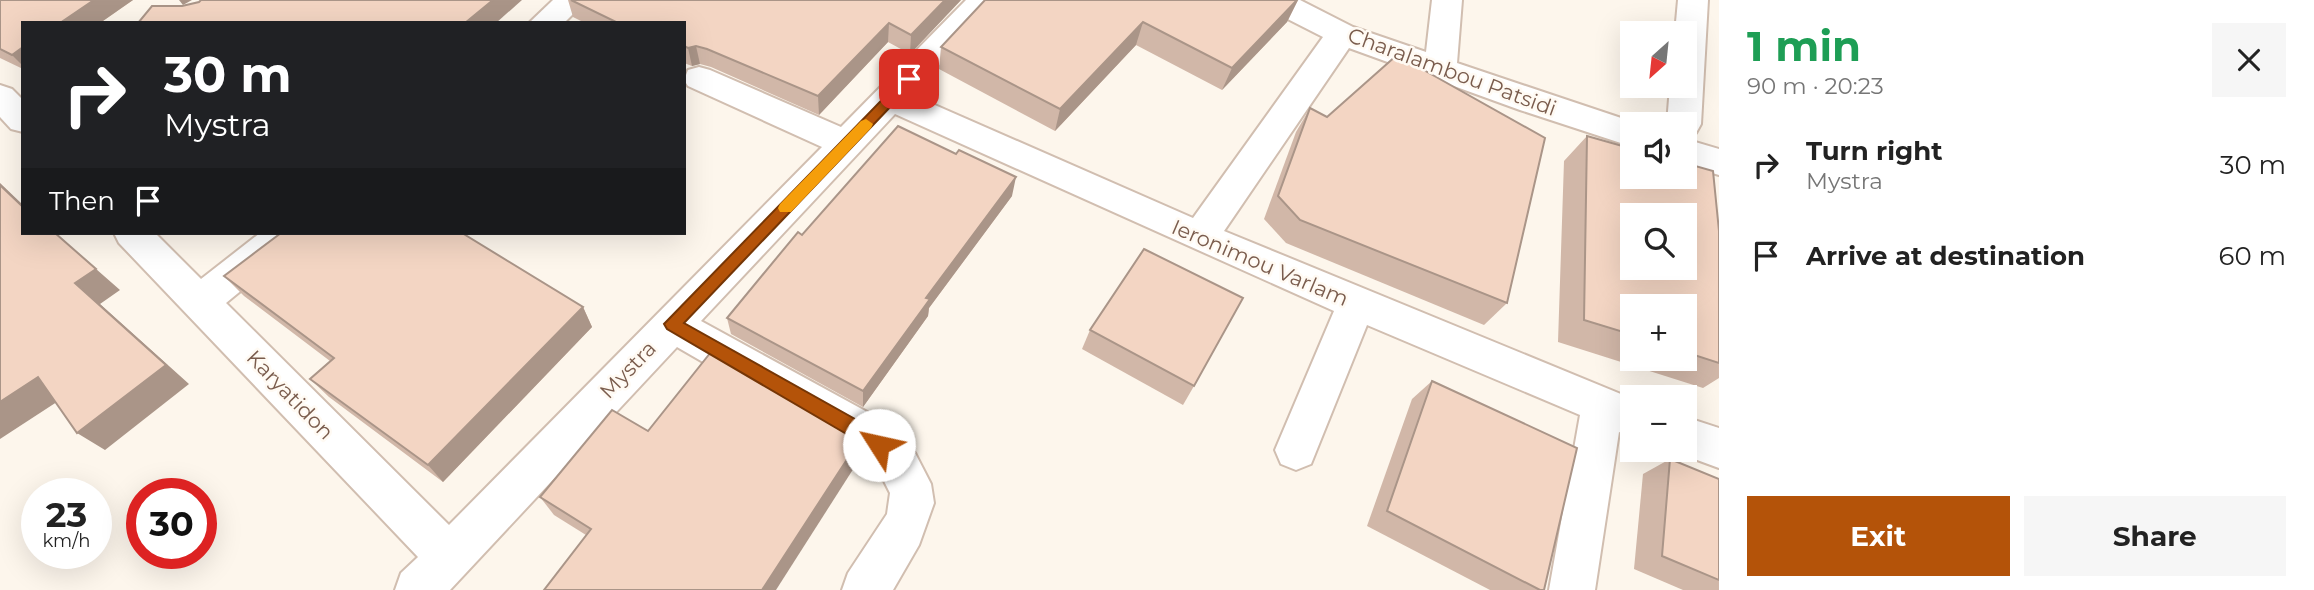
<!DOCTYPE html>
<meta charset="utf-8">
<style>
:root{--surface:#fff;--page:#f6f6f6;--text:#222;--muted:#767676;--accent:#b45309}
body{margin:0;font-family:Montserrat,sans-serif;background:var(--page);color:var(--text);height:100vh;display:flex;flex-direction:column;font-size:26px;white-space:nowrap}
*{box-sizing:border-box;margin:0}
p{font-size:23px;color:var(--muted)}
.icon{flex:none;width:38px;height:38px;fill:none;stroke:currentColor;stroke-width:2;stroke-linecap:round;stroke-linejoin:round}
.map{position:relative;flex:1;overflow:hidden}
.drawer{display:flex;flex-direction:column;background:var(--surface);width:595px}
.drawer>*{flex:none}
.banner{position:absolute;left:21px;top:21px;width:665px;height:214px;border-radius:0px;box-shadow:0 7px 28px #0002;background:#202124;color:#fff;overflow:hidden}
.needle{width:46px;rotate:207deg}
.controls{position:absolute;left:1620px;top:21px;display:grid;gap:14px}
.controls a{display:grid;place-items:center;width:77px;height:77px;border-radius:0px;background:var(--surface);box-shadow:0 7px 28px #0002;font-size:35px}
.speed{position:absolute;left:21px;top:478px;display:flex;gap:14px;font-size:35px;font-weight:700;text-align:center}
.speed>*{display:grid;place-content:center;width:91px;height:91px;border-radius:50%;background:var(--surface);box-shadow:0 7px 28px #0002;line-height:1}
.speed small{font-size:18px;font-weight:400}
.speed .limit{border:10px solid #d22;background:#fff;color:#111}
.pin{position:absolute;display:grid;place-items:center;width:60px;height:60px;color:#fff;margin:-30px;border-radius:14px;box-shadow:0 4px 10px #0006}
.me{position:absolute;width:77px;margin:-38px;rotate:305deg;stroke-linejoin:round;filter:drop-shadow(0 0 5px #0008)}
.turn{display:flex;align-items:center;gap:24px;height:147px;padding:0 28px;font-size:32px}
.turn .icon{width:91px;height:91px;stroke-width:2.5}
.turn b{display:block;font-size:49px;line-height:60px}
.then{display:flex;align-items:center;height:66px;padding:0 28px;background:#0003;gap:14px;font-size:26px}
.round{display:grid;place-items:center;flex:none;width:74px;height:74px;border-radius:0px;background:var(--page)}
.summary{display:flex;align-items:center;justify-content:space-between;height:119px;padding:0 28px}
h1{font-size:42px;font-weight:700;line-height:52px;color:#1e9e55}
.action{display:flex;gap:14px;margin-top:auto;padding:14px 28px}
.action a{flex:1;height:80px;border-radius:0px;background:var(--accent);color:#fff;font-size:28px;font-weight:700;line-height:80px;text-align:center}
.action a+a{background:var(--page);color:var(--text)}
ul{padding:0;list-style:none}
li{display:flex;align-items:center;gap:21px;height:91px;padding:0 28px}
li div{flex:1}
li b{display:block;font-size:26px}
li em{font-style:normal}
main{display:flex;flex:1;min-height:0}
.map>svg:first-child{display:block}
</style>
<main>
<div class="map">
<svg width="1719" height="590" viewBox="0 0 1719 590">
<rect width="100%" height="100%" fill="#fdf6ec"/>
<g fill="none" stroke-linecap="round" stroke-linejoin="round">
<defs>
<g id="minor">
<polygon points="553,0 587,0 564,23 529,23"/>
<polygon points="966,0 999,0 912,95 1193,218 1323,37 1264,7 1260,0 1300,0 1353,27 1426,52 1432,0 1462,0 1457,63 1639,124 1633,124 1633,147 1520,110 1349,48 1224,231 1633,399 1633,437 1619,432 1595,590 1549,590 1580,415 1367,325 1311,464 1296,470 1281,464 1275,450 1334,311 895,114 701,321 880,419 915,453 931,484 934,503 919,545 893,590 842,590 848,573 887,514 890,493 884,481 850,447 677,347 450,590 395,590 401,573 418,557 119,243 114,233 155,233 201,279 260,233 304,233 299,243 226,303 449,525 822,147 688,86 684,80 688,70 699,67 710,70 841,127"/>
<polygon points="1678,0 1708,0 1701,124 1696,133 1685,136 1685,124 1667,124 1670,86 1685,86 1685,33 1675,33"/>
<polygon points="0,85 12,89 23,100 23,132 11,129 0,117"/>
<polygon points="1685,139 1719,149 1719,175 1685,165"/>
<polygon points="1685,417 1719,428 1719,468 1670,450 1685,450"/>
</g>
</defs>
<use href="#minor" stroke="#d1beb0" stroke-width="4"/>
<use href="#minor" fill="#fff" fill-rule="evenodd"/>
</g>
<g fill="#d1b7a8" fill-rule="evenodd">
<polygon points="0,0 133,0 100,23 23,23 23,69 0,58"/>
<polygon points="568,0 961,0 910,54 888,42 819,115 711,67 700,64 692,66 684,63 684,23 585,23 573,17"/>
<polygon points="1298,0 1287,22 1222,90 1136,45 1055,131 939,69 941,47"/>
<polygon points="1310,108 1507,303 1484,325 1286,243 1264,219 1296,132"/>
<path d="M1587 136 1719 231V378L1703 388 1558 342 1564 161ZM1633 306H1685V359H1633Z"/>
<polygon points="1012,196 929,308 928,316 863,407 731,334 727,318 802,235"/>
<polygon points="281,233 465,233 467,236 583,307 592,327 443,482 329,397 310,379 330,361 244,296 224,276"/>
<polygon points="1090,330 1194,386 1183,405 1082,349"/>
<polygon points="1432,381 1544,590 1490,590 1367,526 1412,399"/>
<polygon points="648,431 859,441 859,460 586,535 554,515 540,497"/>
<polygon points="1670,459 1719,479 1719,590 1683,590 1634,569 1643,474"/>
</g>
<g fill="#aa9588">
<polygon points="94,0 133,0 100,23 60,23"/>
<polygon points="179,0 192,0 183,5"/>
<polygon points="493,0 522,0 496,23 465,23"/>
<polygon points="945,0 961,0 910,54 911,35"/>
<polygon points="1298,0 1287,22 1222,90 1232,68"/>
<polygon points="1143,22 1136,45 1055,131 1060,109"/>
<polygon points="889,23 888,42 819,115 818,96"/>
<polygon points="696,46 700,64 692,66 688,48"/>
<polygon points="23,47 23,66 12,55"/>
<polygon points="1016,177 1012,196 929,308 928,316 863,407 863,391 926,298"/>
<polygon points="0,183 23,205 23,207 0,185"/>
<polygon points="55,233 120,290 100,304 189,384 105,450 77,433 75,283"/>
<polygon points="583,307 592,327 443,482 428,465"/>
<polygon points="38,377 66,396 0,439 0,402"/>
<polygon points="859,441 859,460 776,590 762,590"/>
</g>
<g fill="#f3d5c3" stroke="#aa9588" stroke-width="2" fill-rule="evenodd">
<polygon points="0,0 94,0 60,23 23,23 23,47 12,55 0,49"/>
<polygon points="201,0 493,0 465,23 138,23 152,6 182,6 199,2"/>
<polygon points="571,0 945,0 911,35 889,23 818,96 707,49 696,46 688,48 684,46 684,23 618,23"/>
<polygon points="985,0 1297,0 1232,68 1143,22 1060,109 941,47"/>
<polygon points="1397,55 1545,138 1507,303 1300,220 1278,196 1310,108 1327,117"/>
<polygon points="898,126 956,154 959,150 1016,177 926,298 930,299 863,391 727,318 798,232 802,235"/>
<path d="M1587 136 1633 149V177H1685V163L1713 171 1719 231V363L1685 352V306H1633V335L1584 320ZM1633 215H1685V268H1633Z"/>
<polygon points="0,185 23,207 23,233 55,233 96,269 75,283 166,365 77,433 38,377 0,402"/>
<polygon points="281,233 462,233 583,307 428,465 310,379 334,358 224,276"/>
<polygon points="1144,249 1243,298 1194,386 1090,330"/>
<polygon points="711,352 848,430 859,441 762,590 544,590 591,529 540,497 612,410 648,431"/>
<polygon points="1432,381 1577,448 1544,590 1540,590 1387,511"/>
<polygon points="1670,459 1719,479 1719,580 1662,556"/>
</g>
<polygon fill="#b45309" stroke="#753606" stroke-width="2" points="909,74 916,79 914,82 684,323 871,428 888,445 885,451 879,453 667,329 664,324 905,76"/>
<polygon fill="#f59e0b" points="866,119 873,124 871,128 791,212 780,212 778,208 780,204 861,121"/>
<g text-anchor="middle" stroke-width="5" stroke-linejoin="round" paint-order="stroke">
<g font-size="21" fill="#7a5c4d" stroke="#fffaf3">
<text transform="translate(1452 72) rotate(20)" y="7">Charalambou Patsidi</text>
<text transform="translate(1260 263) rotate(23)" y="7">Ieronimou Varlam</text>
<text transform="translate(628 370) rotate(-46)" y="7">Mystra</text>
<text transform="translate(290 395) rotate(46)" y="7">Karyatidon</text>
</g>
</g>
</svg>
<div class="controls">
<a><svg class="needle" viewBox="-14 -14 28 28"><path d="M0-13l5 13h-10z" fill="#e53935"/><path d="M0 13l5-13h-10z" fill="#767676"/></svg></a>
<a><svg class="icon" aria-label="sound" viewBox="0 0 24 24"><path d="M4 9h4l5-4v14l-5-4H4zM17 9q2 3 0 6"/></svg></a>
<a><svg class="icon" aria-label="search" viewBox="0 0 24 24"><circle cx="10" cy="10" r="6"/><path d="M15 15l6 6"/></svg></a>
<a>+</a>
<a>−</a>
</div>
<div class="speed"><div>23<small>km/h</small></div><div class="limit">30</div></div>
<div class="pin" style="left:909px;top:79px;background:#d93025"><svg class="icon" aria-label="arrive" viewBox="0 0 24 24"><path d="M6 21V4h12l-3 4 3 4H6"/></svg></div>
<svg class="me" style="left:879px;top:445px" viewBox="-20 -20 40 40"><circle r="19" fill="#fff"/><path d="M0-13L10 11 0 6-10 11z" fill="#b45309"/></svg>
<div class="banner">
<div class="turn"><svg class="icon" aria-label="right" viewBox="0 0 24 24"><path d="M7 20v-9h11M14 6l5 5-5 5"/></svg><div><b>30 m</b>Mystra</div></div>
<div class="then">Then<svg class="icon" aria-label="arrive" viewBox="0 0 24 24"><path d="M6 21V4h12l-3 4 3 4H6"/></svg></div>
</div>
</div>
<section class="drawer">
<div class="summary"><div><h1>1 min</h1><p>90 m · 20:23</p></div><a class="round"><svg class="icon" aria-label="close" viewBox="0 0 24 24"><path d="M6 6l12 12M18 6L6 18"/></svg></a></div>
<ul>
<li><svg class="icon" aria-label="right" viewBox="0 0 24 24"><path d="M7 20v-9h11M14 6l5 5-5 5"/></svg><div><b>Turn right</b><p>Mystra</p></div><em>30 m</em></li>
<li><svg class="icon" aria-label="arrive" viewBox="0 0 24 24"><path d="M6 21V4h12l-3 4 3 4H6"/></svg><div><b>Arrive at destination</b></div><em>60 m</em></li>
</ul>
<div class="action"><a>Exit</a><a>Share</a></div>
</section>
</main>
